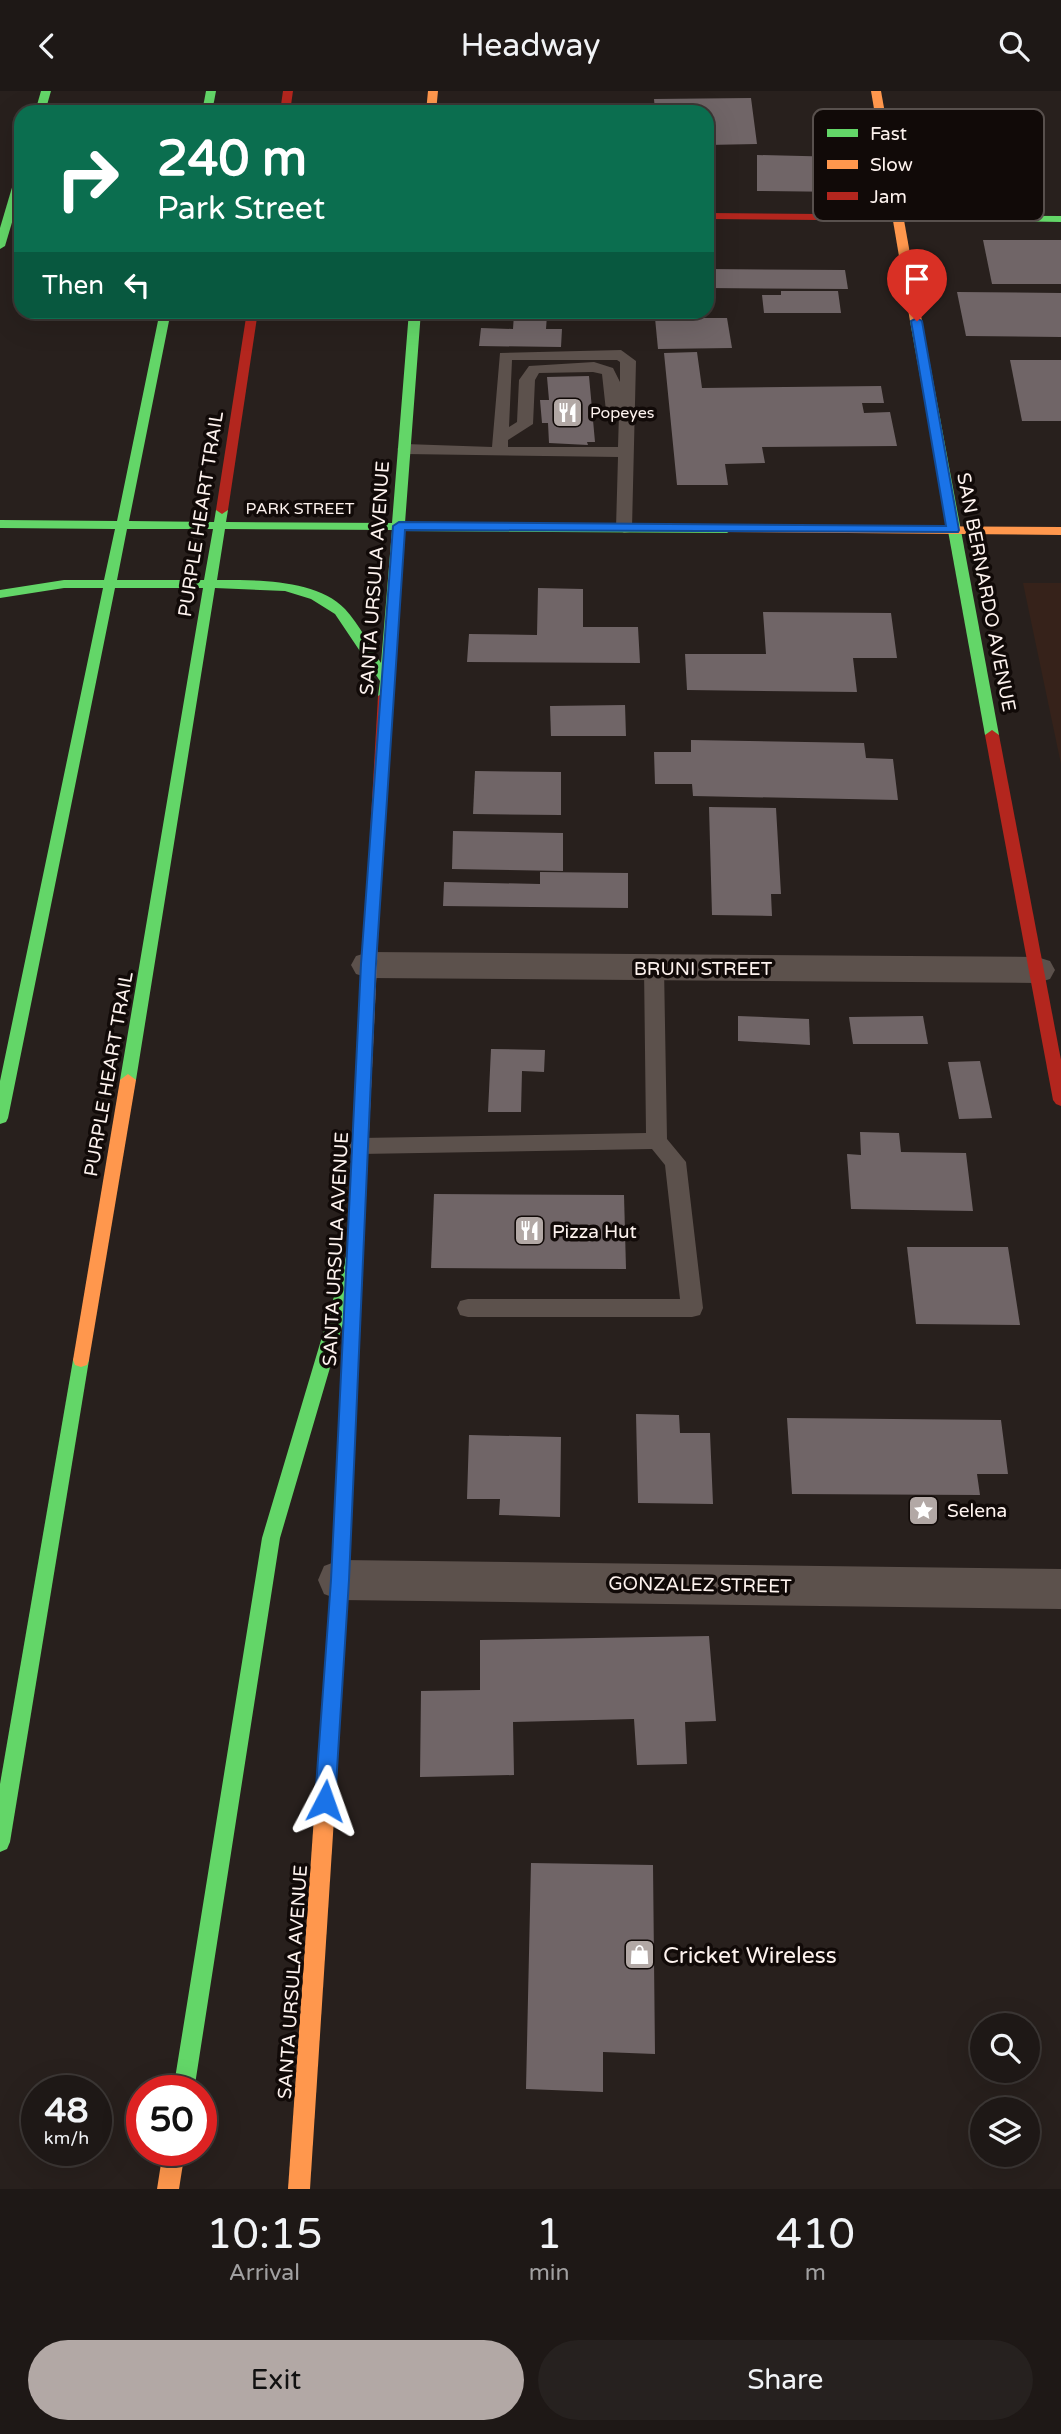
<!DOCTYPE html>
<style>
:root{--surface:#1e1816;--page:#26211f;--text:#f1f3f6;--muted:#a1a0a1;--line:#3c3735;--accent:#b2a8a5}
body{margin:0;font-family:"Varela Round",sans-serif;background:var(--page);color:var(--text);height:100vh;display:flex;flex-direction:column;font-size:26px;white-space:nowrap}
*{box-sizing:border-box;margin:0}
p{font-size:23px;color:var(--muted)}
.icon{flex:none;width:38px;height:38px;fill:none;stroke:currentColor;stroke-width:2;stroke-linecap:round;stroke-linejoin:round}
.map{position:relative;height:2098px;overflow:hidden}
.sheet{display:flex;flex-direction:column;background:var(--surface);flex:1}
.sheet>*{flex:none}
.top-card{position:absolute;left:14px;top:14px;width:700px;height:214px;border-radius:21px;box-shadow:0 7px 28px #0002,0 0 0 2px var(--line);background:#0b6e4f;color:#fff;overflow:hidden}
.buttons{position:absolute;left:970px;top:1922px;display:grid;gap:14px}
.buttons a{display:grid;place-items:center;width:70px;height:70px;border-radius:50%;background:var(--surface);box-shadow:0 7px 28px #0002,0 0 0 2px var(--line);font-size:35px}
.speed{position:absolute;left:21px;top:1984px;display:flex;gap:14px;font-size:35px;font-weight:700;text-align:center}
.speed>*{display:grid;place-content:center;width:91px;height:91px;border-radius:50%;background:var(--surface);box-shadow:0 7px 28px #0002,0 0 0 2px var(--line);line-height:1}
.speed small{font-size:18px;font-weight:400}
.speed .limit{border:10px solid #d22;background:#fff;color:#111}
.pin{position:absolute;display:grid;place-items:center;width:60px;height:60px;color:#fff;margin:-72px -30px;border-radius:50% 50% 50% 0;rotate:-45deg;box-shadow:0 0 7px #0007}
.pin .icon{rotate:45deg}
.me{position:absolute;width:77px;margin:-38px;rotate:4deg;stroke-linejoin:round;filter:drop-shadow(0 0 5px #0008)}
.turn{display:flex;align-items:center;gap:24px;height:147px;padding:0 28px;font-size:32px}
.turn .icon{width:91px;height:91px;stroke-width:2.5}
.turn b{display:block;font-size:49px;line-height:60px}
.then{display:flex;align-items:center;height:66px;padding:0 28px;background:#0003;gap:14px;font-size:26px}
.eta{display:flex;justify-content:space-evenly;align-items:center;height:119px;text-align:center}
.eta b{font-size:42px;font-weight:600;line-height:49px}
.cta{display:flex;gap:14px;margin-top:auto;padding:14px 28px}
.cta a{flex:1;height:80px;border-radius:42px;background:var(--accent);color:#111;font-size:28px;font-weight:600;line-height:80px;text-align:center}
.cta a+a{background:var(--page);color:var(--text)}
header{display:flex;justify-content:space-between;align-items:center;height:91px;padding:0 28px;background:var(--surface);font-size:32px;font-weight:600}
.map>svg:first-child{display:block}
</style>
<header><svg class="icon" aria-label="back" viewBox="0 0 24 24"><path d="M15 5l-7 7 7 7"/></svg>Headway<svg class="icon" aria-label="search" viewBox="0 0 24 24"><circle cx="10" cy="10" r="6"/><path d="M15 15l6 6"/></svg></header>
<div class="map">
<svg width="1061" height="2098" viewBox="0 0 1061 2098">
<rect width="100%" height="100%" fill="#28201d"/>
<polygon fill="#36221a" points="1023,492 1061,492 1061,673"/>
<g fill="#706567">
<polygon points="751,7 757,53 707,54 707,21 616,21 616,19 655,19 654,8"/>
<polygon points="757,64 843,66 847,101 757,100"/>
<polygon points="983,149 1061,149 1061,193 992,193"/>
<polygon points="707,178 845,179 848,198 707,197"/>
<polygon points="781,200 838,200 841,222 764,222 762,204 781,204"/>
<polygon points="957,201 1061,202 1061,246 966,245"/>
<rect x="656" y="220" width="46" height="6"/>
<polygon points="514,223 547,224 546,238 562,238 561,256 479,255 481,237 513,238"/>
<polygon points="655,227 727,227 732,257 658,258"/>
<polygon points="697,261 702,297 881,295 884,312 862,312 864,322 890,321 897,355 762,356 765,372 725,373 728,394 677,394 664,262"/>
<polygon points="1010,269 1061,269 1061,330 1022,330"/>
<polygon points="589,285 595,351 587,351 588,354 549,352 548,332 542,332 540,309 549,309 547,286"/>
<polygon points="538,497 583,498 583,536 638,536 640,572 467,571 469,543 537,544"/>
<polygon points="763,521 891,522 897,567 853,567 857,601 687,599 685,563 766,563"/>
<polygon points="625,614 626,645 551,645 550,615"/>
<polygon points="691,649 864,652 866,667 893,668 898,709 693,705 692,693 655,693 654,661 691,661"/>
<polygon points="475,680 561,681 561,724 473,723"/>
<polygon points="709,716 776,717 781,803 771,803 772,825 712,824"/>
<polygon points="453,740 563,742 563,780 452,778"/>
<polygon points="540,781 628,782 628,817 443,815 444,791 540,793"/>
<polygon points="738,925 809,928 810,954 738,950"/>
<polygon points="923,925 928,953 853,953 849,926"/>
<polygon points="491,958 545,959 544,981 522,980 521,1021 488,1021"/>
<polygon points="980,970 992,1027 959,1028 948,971"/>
<polygon points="860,1041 899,1042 901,1061 966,1062 973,1120 851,1118 847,1063 861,1064"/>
<polygon points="434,1103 624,1104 626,1178 431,1177"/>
<polygon points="907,1156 1008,1156 1020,1234 916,1233"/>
<polygon points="636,1323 679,1324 680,1342 710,1342 713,1413 638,1412"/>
<polygon points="787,1327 1001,1329 1008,1383 977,1383 980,1404 792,1403"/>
<polygon points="469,1344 561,1346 560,1426 499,1424 500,1408 467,1408"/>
<polygon points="709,1545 716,1630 685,1631 687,1673 637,1674 634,1628 513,1631 514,1684 420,1686 421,1600 480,1599 480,1549"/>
<polygon points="531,1772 653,1774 655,1963 603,1961 603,2001 526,1998"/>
</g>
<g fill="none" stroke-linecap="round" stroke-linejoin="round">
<g fill="#5c514c" fill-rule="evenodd">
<path d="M621 259 636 270 632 437 630 441 624 442 616 437 618 366 405 363 397 358 405 353 492 356 500 262ZM512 269H617L620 271V291L613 277 594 271 529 275 519 289 517 331 509 336ZM593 281 602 283 606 320 609 323H619L618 356H508V349L533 333 535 289 539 282Z"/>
<polygon points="654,869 661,871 664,876 667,1048 686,1071 703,1217 700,1224 692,1226 468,1226 460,1224 457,1217 460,1210 468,1208 680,1208 665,1074 652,1058 360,1063 353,1061 349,1055 353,1049 360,1047 646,1042 644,876 647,871"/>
</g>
<g fill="#5c514c" fill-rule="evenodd">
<polygon points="369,861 1037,866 1050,870 1055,879 1050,888 1037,892 369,887 356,883 351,874 356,865"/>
<polygon points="340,1469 1061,1478 1061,1518 340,1509 324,1503 318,1489 324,1475"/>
</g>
<g fill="#63d668" fill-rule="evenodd">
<polygon points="41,0 51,0 45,21 35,21"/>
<polygon points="206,0 216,0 212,21 202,21"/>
<polygon points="21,80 21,101 5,155 0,158 0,137 16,83"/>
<polygon points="937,124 1061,125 1061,131 933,129 933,125"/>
<path d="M160 220H171L129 430 214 431 216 419 222 415 228 419 226 431 392 432 409 220H421L405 432 727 434 733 438 727 442 404 440 392 605 385 609 378 605 380 590 335 523 311 508 285 500 215 497 136 989 128 995 120 989 203 497H115L8 1027 6 1031 0 1033V990L103 497H64L0 507V499L64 489H104L115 438 0 437V429L117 430ZM127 438H213L204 489H117ZM225 438 392 439 381 572C370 555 359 533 345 518 317 488 254 489 217 489Z"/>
<polygon points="916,227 922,230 999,644 992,649 985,644 910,230"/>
<polygon points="359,1078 365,1080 367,1084 349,1489 336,1697 333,1704 326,1706 319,1704 316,1697 331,1489 344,1229 280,1447 194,2000 173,2000 262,1447 347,1162 351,1084 353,1080"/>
<polygon points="81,1262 87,1264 89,1269 10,1751 7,1758 0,1761 0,1693 73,1269 75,1264"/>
</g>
<g fill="#ff974d" fill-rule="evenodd">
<polygon points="428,0 438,0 436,21 426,21"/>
<polygon points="871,0 881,0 922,230 916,233 910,230"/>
<polygon points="727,434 1061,436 1061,444 723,441 721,438"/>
<polygon points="371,844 378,849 367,1084 365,1088 353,1088 351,1084 364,849"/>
<polygon points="128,983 136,989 89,1269 87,1274 81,1276 75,1274 73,1269 120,989"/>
<polygon points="326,1688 333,1690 336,1697 310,2098 288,2098 316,1697 319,1690"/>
<polygon points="163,2060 185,2060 179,2098 157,2098"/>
</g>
<g fill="#b3261e" fill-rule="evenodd">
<polygon points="283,0 293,0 290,21 280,21"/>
<polygon points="707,122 937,124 942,127 937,130 707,128"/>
<polygon points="247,220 258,220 228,419 222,423 216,419"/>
<polygon points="385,601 392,605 378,849 371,854 364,849 378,605"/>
<polygon points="992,639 999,644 1061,969 1061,1015 1056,1013 1053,1009 985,644"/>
</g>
</g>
<polygon fill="#1a73e8" stroke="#114b97" stroke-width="2" points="917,227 922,230 959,439 958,441 405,439 376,873 349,1489 335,1710 332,1717 325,1720 318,1717 315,1710 331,1489 361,873 393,435 399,431 946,435 911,230"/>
<defs>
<symbol id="restaurant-square" viewBox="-11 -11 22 22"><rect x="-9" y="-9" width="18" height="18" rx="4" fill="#b2a8a5" stroke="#110a08"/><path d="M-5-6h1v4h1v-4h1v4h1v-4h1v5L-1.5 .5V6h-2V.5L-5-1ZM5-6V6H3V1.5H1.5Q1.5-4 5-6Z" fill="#fff"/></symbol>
<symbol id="sight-square" viewBox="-11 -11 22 22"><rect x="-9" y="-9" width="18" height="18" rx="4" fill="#b2a8a5" stroke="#110a08"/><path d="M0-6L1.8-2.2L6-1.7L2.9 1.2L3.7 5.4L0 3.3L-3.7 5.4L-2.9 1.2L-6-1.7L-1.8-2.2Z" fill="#fff"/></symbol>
<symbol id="shop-square" viewBox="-11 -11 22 22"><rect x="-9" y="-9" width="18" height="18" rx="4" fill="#b2a8a5" stroke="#110a08"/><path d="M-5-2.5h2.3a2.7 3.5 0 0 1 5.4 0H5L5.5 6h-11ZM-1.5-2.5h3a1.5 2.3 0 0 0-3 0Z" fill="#fff"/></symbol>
</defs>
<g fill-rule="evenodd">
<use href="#restaurant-square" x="550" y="304" width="35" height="35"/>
<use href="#restaurant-square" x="512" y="1122" width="35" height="35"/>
<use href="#sight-square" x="906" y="1402" width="35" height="35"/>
<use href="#shop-square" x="622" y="1846" width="35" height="35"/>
</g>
<g text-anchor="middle" stroke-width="7" stroke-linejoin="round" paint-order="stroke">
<g font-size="16" fill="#fdf2ee" stroke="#110a08" text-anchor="start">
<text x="590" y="327">Popeyes</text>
</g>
<g font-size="16" fill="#fdf2ee" stroke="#110a08">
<text x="300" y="423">PARK STREET</text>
</g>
<g font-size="19" fill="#fdf2ee" stroke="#110a08">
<text transform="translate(200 423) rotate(-81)" y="7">PURPLE HEART TRAIL</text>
<text transform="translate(374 487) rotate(-86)" y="7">SANTA URSULA AVENUE</text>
<text transform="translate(987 501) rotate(79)" y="7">SAN BERNARDO AVENUE</text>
<text x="703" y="884">BRUNI STREET</text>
<text transform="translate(108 983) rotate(-80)" y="7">PURPLE HEART TRAIL</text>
<text transform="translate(335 1158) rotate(-87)" y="7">SANTA URSULA AVENUE</text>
<text transform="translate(700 1493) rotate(1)" y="7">GONZALEZ STREET</text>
<text transform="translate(292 1891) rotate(-86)" y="7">SANTA URSULA AVENUE</text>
</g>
<g font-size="19" fill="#fdf2ee" stroke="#110a08" text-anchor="start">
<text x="552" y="1147">Pizza Hut</text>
<text x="947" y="1426">Selena</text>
</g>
<g font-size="23" fill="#fdf2ee" stroke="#110a08" text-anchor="start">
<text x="663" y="1872">Cricket Wireless</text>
</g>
</g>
<rect x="813" y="18" width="231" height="112" rx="10" fill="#110a08" stroke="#58504d" stroke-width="2"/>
<rect x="827" y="38" width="31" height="8" fill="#63d668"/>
<rect x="827" y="69" width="31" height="9" fill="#ff974d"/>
<rect x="827" y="101" width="31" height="8" fill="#b3261e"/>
<g font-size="19" fill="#fdf2ee">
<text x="870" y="49">Fast</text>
<text x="870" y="80">Slow</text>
<text x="870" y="112">Jam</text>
</g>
</svg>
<div class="buttons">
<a><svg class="icon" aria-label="search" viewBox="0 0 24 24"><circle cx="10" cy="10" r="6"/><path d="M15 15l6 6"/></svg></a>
<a><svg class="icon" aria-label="layers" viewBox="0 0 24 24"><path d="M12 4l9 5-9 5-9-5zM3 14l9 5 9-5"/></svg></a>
</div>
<div class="speed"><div>48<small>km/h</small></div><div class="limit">50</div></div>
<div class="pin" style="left:917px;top:230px;background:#d93025"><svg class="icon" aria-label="arrive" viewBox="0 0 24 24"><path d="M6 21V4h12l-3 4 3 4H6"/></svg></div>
<svg class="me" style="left:325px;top:1710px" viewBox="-20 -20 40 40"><path d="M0-17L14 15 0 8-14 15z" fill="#1a73e8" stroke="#fff" stroke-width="4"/></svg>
<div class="top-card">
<div class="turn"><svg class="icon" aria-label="right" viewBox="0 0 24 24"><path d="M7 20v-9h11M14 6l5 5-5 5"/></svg><div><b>240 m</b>Park Street</div></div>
<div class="then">Then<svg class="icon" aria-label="left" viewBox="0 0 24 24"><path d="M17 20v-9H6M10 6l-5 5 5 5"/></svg></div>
</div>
</div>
<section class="sheet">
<div class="eta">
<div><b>10:15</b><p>Arrival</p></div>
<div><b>1</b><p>min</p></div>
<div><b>410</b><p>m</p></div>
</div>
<div class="cta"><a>Exit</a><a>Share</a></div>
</section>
